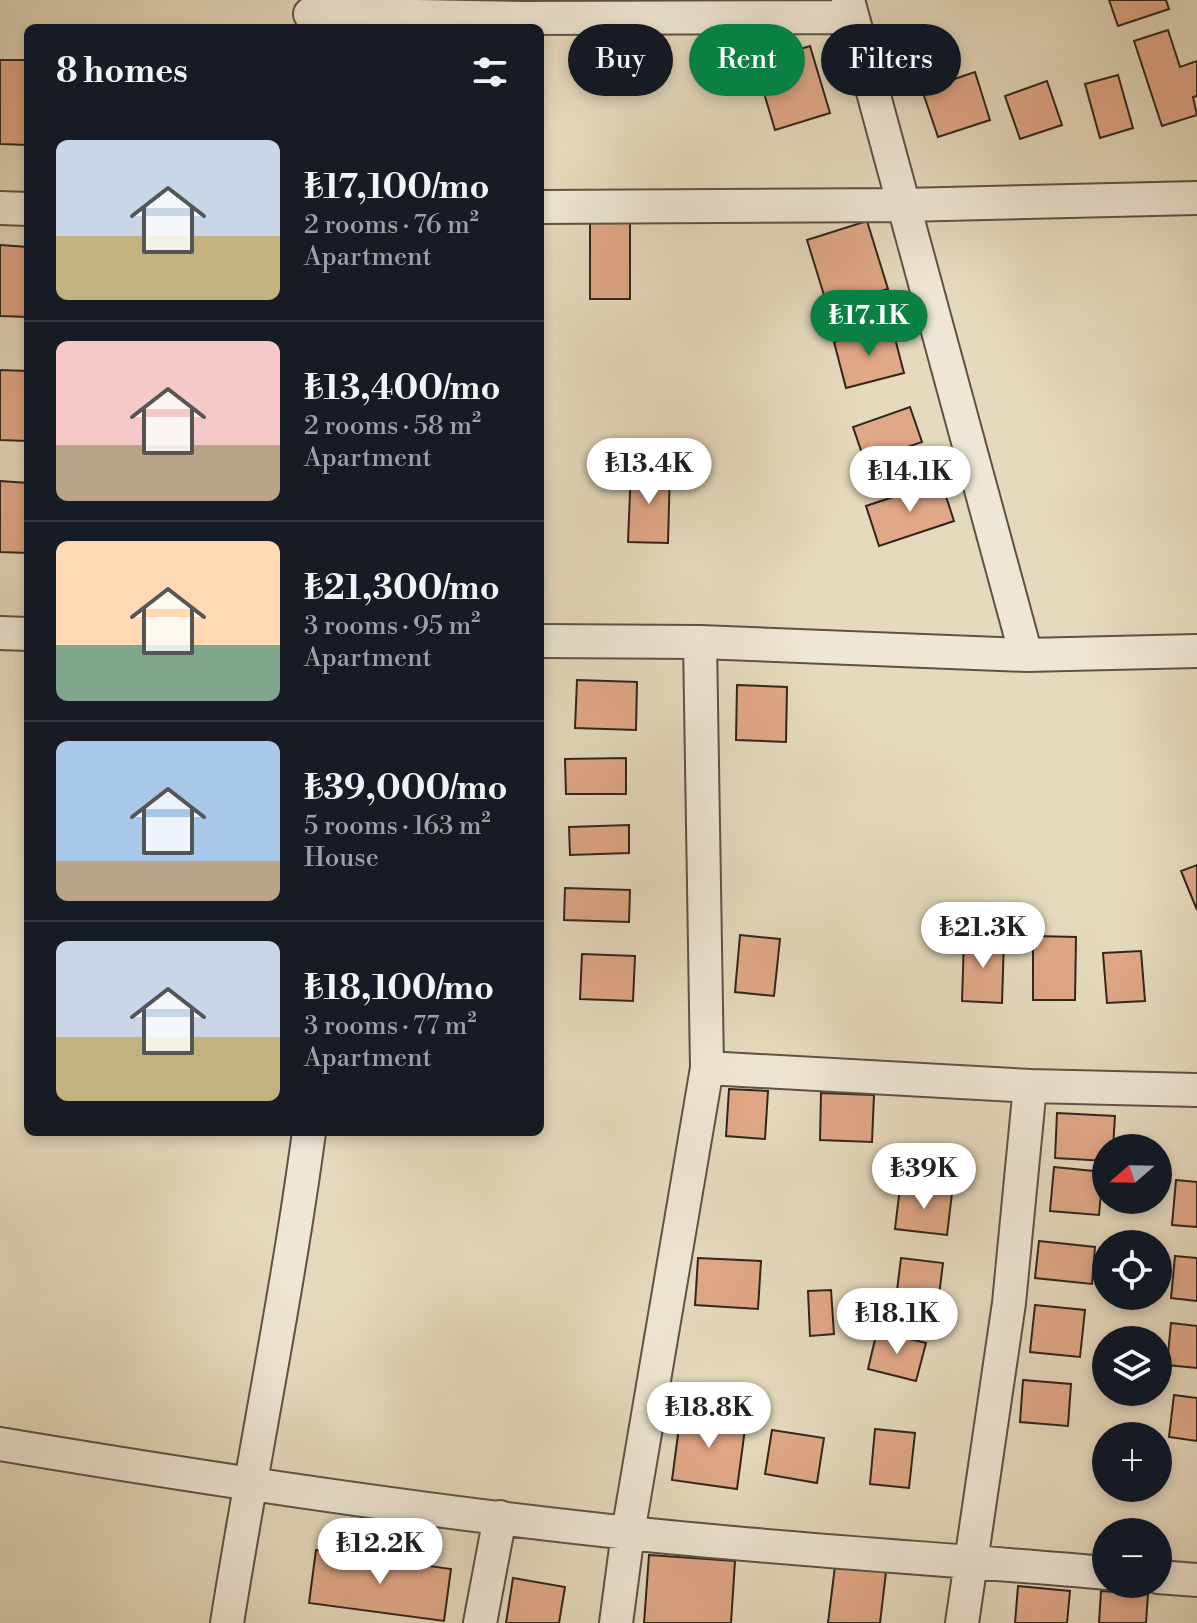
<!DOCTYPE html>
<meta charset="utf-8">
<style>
:root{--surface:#171b24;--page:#242831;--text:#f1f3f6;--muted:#9ea1a6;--line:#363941;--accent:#0b8043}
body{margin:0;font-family:"Libre Bodoni",serif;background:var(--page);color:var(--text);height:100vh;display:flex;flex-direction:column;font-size:30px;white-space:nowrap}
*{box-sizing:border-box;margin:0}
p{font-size:26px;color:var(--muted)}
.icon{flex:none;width:44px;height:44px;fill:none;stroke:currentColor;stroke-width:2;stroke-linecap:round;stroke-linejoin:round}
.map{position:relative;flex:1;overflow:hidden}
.side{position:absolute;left:24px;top:24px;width:520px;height:1112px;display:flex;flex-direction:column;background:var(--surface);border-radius:12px;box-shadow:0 4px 12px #0003}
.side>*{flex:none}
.guide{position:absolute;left:568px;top:24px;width:508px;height:72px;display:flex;gap:16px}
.needle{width:52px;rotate:250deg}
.tools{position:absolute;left:1092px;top:1134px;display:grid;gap:16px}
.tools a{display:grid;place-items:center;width:80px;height:80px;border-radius:50%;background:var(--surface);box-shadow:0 4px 12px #0003;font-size:40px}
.price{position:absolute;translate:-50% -68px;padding:0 18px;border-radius:28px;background:#fff;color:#222;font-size:26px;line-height:52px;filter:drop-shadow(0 2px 4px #0008)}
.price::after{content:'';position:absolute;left:50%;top:48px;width:24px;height:18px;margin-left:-12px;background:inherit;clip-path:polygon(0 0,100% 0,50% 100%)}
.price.current{background:var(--accent);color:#fff}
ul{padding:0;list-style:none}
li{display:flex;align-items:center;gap:24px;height:200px;padding:0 32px}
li+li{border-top:2px solid var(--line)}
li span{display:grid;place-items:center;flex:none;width:224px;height:160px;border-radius:12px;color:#555}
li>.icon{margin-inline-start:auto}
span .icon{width:96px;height:96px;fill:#fffc;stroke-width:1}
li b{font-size:34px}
h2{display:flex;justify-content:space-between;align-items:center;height:96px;padding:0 32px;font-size:34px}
.chip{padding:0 28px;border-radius:36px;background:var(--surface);box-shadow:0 4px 12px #0003;font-size:28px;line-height:72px}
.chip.current{background:var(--accent);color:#fff}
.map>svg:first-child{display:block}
.building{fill:#e1a888;stroke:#31251c;stroke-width:2}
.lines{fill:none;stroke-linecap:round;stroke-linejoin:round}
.minor-casing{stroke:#5e5244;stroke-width:36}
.minor{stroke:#efe7d5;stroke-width:32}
</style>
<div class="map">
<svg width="1197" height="1623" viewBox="0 0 1197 1623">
<rect width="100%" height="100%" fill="#e6dabe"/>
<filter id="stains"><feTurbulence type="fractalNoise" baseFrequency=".0025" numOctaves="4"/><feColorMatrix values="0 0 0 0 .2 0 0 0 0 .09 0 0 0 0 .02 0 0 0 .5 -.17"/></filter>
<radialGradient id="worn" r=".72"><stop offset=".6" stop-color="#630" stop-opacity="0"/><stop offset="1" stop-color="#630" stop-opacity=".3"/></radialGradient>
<path class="building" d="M1109 0H1166L1169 9 1118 26Z
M1168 30 1180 67 1197 61V96L1193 97 1197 115 1162 126 1134 41Z
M810 46 830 113 775 130 755 63Z
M0 60H28V145L0 144Z
M975 72 990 120 938 137 922 90Z
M1118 75 1133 128 1100 138 1085 84Z
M1047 81 1062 125 1020 139 1005 96Z
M867 221 888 289 828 308 807 240Z
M590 223H630V299H590Z
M0 245 28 247V317L0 316Z
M892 327 904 373 846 388 834 342Z
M0 370 28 371V441L0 440Z
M910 407 922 442 865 462 853 427Z
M631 468 670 469 668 543 628 542Z
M0 481 28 483V553L0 552Z
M941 481 954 521 879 546 866 506Z
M577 680 637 682 636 730 575 728Z
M737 685 787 687 786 742 736 740Z
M626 758V794H566L565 759Z
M629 825V853L570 855 569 827Z
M1197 865V910L1181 871Z
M565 888 630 890 629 922 564 920Z
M740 935 780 939 774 996 735 992Z
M1033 936 1076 937 1075 1000H1033Z
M964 938 1004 939 1002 1003 962 1001Z
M1141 951 1145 1001 1107 1003 1103 953Z
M582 954 635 956 633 1001 580 999Z
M729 1089 768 1091 765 1139 726 1136Z
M821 1093 874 1095 872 1142 820 1140Z
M1057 1113 1115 1116 1113 1148H1106V1161L1055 1158Z
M1054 1167 1103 1172 1099 1215 1050 1211Z
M1176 1180 1197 1182V1227L1172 1225Z
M900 1187 952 1193 947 1235 895 1229Z
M1039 1241 1095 1247 1092 1284 1035 1278Z
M1175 1256 1197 1258V1301L1171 1298Z
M698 1258 761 1261 758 1309 695 1305Z
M901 1258 943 1263 937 1312 895 1307Z
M831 1290 834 1334 810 1336 808 1291Z
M1035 1305 1085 1310 1080 1357 1030 1352Z
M1171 1323 1197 1326V1368L1167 1365Z
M877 1331 926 1343 916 1381 868 1369Z
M1023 1380 1071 1384 1068 1426 1020 1422Z
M1174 1395 1197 1398V1441L1169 1437Z
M681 1412 746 1421 737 1489 672 1480Z
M875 1429 915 1433 909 1488 870 1484Z
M772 1430 824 1438 817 1483 765 1474Z
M316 1550 451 1569 444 1621 309 1603Z
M649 1555 735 1561 731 1623H644Z
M835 1566 886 1572 880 1623H828Z
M513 1578 565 1587 559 1623H506Z
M1018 1586 1070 1591 1067 1623H1015Z
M1101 1591 1148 1594 1146 1623H1099Z"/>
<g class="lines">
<g class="minor-casing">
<path id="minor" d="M848 0 1026 655
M310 14 523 18 852 17
M540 207 903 205 1197 198
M0 208 28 209
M0 633 28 634
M540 641 700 642 1026 655 1197 651
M707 1068 1030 1086 1197 1090
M0 1444C209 1479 419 1511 629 1533 788 1550 947 1559 1106 1573
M1158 1577 1197 1580
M227 1623C253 1459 287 1296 309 1132
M480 1623 500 1517
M616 1623 628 1533 707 1068 700 642
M962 1623 1009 1303 1030 1086"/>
</g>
<use href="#minor" class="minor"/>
</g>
<rect width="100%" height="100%" filter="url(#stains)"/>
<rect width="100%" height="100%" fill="url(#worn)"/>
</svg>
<div class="tools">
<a><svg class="needle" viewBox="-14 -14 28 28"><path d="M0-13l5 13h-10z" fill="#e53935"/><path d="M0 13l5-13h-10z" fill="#9ea1a6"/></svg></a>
<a><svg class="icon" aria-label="locate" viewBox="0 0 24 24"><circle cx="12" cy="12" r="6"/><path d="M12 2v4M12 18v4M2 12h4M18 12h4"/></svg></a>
<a><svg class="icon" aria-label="layers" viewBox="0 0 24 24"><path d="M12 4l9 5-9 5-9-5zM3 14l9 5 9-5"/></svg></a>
<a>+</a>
<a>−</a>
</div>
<b class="price current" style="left:869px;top:358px">₺17.1K</b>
<b class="price" style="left:649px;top:506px">₺13.4K</b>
<b class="price" style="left:910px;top:514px">₺14.1K</b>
<b class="price" style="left:983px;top:970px">₺21.3K</b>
<b class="price" style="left:924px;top:1211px">₺39K</b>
<b class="price" style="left:897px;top:1356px">₺18.1K</b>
<b class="price" style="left:709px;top:1450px">₺18.8K</b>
<b class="price" style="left:380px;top:1586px">₺12.2K</b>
<div class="guide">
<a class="chip">Buy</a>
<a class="chip current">Rent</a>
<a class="chip">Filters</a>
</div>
<section class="side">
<h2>8 homes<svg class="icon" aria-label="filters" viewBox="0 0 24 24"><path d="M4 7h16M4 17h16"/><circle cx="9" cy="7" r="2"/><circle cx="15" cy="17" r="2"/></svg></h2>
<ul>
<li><span style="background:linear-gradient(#c9d6e8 60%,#c2b280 0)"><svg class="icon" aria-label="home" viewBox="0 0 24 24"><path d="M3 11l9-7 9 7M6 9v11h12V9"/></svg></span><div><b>₺17,100/mo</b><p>2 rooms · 76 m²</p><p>Apartment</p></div></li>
<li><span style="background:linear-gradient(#f6c9c9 65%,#b9a48a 0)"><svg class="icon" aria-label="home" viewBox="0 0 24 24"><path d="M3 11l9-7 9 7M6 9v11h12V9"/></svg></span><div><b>₺13,400/mo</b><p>2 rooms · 58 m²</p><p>Apartment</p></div></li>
<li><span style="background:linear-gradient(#ffd9b3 65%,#7fa58c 0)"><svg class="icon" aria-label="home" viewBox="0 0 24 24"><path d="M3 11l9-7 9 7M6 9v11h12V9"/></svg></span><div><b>₺21,300/mo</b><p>3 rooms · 95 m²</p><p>Apartment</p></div></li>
<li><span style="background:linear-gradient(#a9c7e8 75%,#b9a48a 0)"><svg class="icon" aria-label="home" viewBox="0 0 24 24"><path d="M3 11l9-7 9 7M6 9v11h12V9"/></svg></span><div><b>₺39,000/mo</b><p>5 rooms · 163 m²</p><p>House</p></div></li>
<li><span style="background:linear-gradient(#c9d6e8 60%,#c2b280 0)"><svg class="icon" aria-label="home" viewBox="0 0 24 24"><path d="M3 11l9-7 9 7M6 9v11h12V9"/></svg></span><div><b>₺18,100/mo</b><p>3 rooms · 77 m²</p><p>Apartment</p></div></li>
</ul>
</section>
</div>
